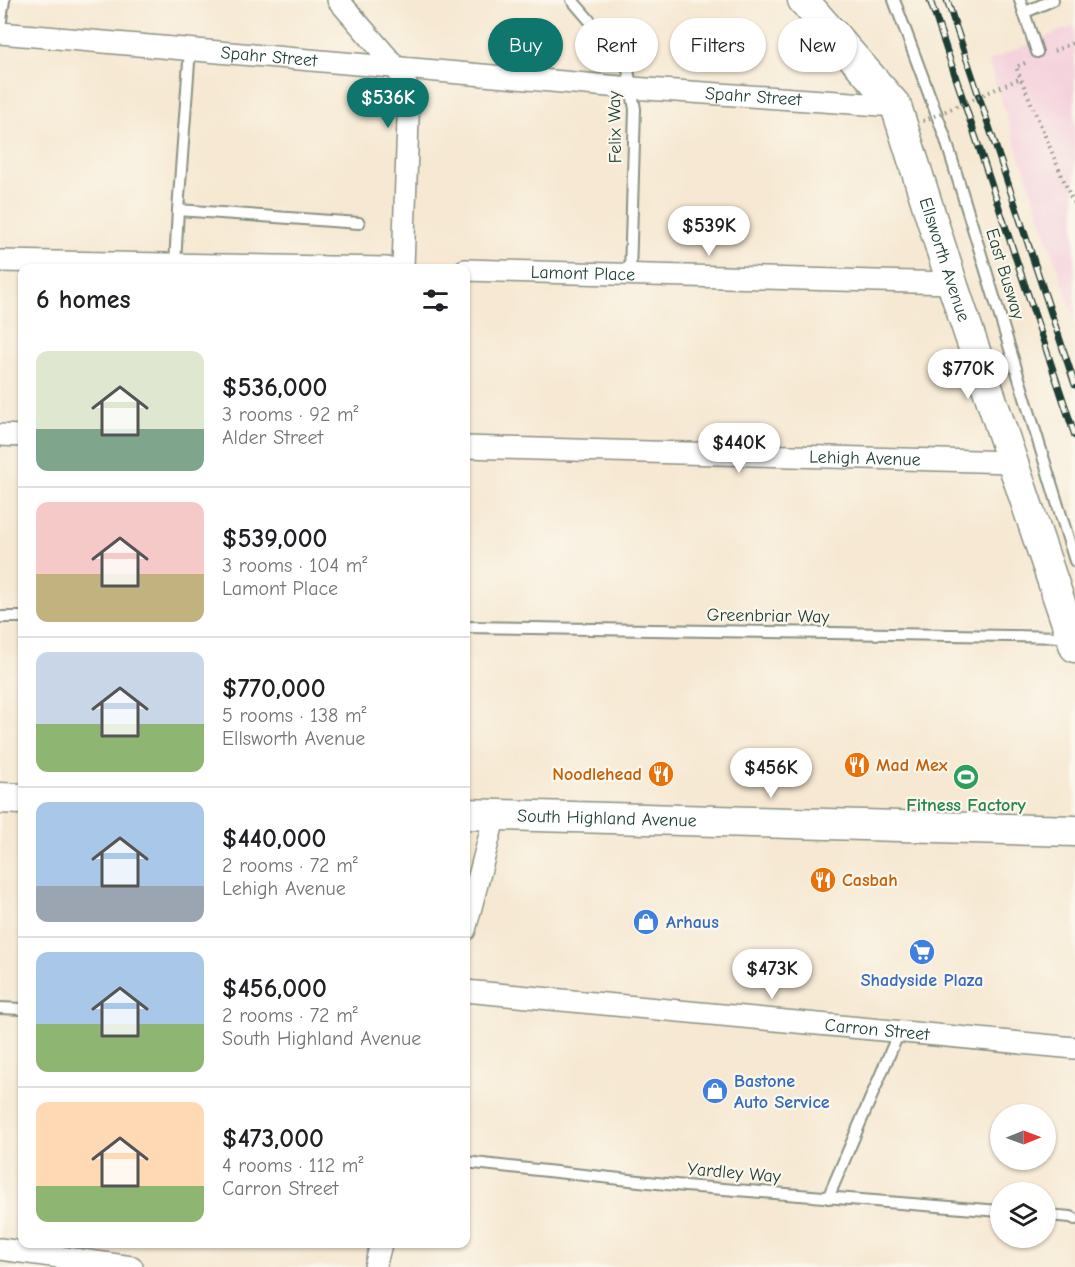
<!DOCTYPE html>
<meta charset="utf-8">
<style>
:root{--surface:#fff;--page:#f2f2f2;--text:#202124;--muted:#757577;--line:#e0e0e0;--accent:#0f766e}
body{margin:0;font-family:"Comic Neue",sans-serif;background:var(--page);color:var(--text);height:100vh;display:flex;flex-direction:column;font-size:22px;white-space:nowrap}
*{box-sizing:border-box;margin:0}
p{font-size:20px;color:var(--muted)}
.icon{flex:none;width:33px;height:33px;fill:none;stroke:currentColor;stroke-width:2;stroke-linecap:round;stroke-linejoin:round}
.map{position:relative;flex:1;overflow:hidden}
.sheet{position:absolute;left:18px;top:264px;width:452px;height:984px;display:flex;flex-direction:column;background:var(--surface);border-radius:12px;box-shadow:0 2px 4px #0004}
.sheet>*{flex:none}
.hud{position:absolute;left:488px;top:18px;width:496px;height:54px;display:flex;gap:12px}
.needle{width:39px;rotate:89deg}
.buttons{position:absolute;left:990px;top:1104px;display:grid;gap:12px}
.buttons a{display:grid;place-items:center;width:66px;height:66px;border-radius:50%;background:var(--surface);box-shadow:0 2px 4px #0004;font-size:30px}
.price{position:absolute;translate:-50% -51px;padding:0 14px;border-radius:21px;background:#fff;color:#222;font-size:20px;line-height:39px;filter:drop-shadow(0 2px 3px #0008)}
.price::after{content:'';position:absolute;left:50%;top:36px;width:18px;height:14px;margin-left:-9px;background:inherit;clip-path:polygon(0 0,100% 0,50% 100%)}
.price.current{background:var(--accent);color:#fff}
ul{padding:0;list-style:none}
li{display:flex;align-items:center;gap:18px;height:150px;padding:0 18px}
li+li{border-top:2px solid var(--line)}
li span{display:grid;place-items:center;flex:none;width:168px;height:120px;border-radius:12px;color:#555}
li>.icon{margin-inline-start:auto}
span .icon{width:72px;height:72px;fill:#fffc;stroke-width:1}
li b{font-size:26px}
h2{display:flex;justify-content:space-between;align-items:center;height:72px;padding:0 18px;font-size:26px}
.chip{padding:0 21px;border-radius:27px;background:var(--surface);box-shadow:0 2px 4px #0004;font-size:21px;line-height:54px}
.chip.current{background:var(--accent);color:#fff}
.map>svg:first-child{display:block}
.built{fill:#f4cfdc}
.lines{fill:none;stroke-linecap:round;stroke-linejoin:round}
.lane-casing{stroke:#8a9283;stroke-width:14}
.street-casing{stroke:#8a9283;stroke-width:24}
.secondary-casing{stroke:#8a9283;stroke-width:33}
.path{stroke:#8a9283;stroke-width:4;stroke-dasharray:1.5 4.5;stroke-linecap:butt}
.lane{stroke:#fff;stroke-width:10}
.street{stroke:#fff;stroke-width:21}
.secondary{stroke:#fff;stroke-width:30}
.rail-casing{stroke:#1f3d34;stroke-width:7}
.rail{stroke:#fbf7ec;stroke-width:4.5;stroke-dasharray:14;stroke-linecap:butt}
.path-bridge{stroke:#8a9283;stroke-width:4;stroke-dasharray:1.5 4.5;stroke-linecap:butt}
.labels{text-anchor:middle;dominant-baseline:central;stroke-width:4.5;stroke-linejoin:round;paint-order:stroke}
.street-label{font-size:18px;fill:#1f3d34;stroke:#fbf7ec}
.food-label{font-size:18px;font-weight:bold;fill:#c56008;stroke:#fbf7ec;text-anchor:start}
.leisure-label{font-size:18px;font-weight:bold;fill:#27864d;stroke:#fbf7ec}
.shop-label{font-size:18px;font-weight:bold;fill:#366cbe;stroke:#fbf7ec;text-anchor:start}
</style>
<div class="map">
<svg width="1075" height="1267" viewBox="0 0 1075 1267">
<rect width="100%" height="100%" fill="#fbf7ec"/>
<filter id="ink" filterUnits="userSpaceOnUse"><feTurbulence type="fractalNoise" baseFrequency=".0167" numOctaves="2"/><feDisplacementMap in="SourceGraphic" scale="12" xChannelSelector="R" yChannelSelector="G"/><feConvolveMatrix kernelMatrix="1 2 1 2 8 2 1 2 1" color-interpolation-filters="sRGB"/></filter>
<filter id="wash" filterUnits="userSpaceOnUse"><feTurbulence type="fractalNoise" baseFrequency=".008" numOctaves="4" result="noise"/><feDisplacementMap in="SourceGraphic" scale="24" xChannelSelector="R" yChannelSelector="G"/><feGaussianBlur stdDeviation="1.35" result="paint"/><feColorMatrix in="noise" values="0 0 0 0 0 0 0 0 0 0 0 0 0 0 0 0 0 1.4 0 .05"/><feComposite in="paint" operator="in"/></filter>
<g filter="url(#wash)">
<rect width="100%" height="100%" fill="#f6e8d2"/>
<path class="built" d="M1075 25V320L988 61Z"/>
</g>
<g filter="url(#ink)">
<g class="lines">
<g class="lane-casing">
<path id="lane" d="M572 0 627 64 635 109 630 274
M894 0 945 137 1075 561
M1020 0 1037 52
M1023 13 1053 0
M0 27 4 0
M190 49 178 210 359 223
M175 264 178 210
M0 617H22
M465 627 1068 637
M0 1008 22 1009
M465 1162 685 1186 1000 1211
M828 1198 899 1032
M1046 1215 1071 1217 1075 1219"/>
</g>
<g class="street-casing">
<g id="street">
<path d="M338 0 395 66 409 90 403 268"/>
<path id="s1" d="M0 33 632 88 896 106"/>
<path d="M0 261 387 268"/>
<path id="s2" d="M465 270 952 283"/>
<path d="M0 435 22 436"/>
<path id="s3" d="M465 447 1013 462"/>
<path d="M465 930 495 815"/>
<path id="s4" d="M465 991 1075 1048"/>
<path d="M0 1249 132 1267"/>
<path d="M375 1267 381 1244"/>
</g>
</g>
<g class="secondary-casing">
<g id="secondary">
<path id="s5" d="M803 0 896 106 952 283 1075 647"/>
<path d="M0 798 22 799"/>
<path id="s6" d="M465 814 1075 831"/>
</g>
</g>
<path class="path" d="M1054 51 1075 42
M1025 63 1016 67 1075 207"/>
<use href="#lane" class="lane"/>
<use href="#street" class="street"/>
<use href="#secondary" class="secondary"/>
<g class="rail-casing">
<path id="rail" d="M930 0 1075 436
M947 0 1075 385"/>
</g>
<use href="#rail" class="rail"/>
<path class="path-bridge" d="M923 121 1021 78"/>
</g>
</g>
<defs>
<g id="restaurant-disc" transform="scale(1.35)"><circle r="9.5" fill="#e8710a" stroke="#fbf7ec"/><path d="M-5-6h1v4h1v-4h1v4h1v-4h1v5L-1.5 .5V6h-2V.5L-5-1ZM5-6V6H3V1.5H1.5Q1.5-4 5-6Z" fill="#fff"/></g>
<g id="stadium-disc" transform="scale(1.35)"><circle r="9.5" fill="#2e9e5b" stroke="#fbf7ec"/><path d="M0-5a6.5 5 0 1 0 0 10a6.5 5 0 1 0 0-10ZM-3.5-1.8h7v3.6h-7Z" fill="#fff"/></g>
<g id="shop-disc" transform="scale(1.35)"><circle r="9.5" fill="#3f7fe0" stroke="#fbf7ec"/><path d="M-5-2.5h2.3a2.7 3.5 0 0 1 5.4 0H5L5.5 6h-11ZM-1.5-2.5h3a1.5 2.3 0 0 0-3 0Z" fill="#fff"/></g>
<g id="supermarket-disc" transform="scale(1.35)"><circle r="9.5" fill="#3f7fe0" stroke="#fbf7ec"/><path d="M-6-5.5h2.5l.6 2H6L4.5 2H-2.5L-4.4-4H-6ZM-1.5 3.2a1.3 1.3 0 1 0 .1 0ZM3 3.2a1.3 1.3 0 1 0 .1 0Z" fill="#fff"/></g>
</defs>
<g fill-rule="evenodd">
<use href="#restaurant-disc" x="857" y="765"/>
<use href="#restaurant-disc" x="661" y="774"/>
<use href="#stadium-disc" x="966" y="777"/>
<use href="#restaurant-disc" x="823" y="880"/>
<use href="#shop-disc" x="646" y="922"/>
<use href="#supermarket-disc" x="922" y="952"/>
<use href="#shop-disc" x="715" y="1091"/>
</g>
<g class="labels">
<g class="street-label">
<text stroke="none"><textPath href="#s1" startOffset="270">Spahr Street</textPath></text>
<text stroke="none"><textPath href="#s1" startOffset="756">Spahr Street</textPath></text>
<text transform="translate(615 127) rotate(-91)">Felix Way</text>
<text stroke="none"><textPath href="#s5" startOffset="302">Ellsworth Avenue</textPath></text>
<text stroke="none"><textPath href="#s2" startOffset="118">Lamont Place</textPath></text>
<text transform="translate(1005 274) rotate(73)">East Busway</text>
<text stroke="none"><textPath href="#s3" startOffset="400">Lehigh Avenue</textPath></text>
<text transform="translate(768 616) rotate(1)">Greenbriar Way</text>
<text stroke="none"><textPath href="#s6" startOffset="142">South Highland Avenue</textPath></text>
<text stroke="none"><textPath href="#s4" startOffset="414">Carron Street</textPath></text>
<text transform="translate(734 1173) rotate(5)">Yardley Way</text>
</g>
<g class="food-label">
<text x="876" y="765">Mad Mex</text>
<text x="642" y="774" text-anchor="end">Noodlehead</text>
<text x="842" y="880">Casbah</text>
</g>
<g class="leisure-label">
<text x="966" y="805">Fitness Factory</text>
</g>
<g class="shop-label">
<text x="666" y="922">Arhaus</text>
<text x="922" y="980" text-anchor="middle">Shadyside Plaza</text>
<text x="734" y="1081">Bastone<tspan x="734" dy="21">Auto Service</tspan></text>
</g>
</g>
</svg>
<div class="buttons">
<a><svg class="needle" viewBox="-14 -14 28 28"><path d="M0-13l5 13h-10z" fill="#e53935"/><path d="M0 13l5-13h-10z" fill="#757577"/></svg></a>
<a><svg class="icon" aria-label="layers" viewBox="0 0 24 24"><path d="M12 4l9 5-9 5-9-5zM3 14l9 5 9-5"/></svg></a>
</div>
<b class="price current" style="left:388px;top:129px">$536K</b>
<b class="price" style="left:709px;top:257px">$539K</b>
<b class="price" style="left:968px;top:400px">$770K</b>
<b class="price" style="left:739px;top:474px">$440K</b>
<b class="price" style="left:771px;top:799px">$456K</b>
<b class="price" style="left:772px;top:1000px">$473K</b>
<div class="hud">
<a class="chip current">Buy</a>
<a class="chip">Rent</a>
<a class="chip">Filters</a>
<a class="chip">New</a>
</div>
<section class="sheet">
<h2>6 homes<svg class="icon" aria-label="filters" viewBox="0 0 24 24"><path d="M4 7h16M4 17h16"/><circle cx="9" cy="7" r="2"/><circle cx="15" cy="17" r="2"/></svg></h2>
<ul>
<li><span style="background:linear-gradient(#dfe7d0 65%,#7fa58c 0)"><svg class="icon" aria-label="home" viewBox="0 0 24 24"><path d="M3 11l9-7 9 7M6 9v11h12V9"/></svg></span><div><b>$536,000</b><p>3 rooms · 92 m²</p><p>Alder Street</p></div></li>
<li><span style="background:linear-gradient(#f6c9c9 60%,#c2b280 0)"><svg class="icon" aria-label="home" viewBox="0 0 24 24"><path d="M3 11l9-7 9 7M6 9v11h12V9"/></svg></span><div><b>$539,000</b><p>3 rooms · 104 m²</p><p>Lamont Place</p></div></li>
<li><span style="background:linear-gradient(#c9d6e8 60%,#8fb573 0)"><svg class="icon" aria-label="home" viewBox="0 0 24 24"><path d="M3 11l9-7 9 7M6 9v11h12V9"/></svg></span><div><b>$770,000</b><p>5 rooms · 138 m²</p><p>Ellsworth Avenue</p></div></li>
<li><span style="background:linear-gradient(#a9c7e8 70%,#9aa5b1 0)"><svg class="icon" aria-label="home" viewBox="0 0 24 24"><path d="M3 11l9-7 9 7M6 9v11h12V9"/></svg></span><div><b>$440,000</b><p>2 rooms · 72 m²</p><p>Lehigh Avenue</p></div></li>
<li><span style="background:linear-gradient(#a9c7e8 60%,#8fb573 0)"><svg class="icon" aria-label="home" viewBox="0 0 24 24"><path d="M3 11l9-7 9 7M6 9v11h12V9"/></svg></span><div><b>$456,000</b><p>2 rooms · 72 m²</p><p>South Highland Avenue</p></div></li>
<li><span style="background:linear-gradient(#ffd9b3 70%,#8fb573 0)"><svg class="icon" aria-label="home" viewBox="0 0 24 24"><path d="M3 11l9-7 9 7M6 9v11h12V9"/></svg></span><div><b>$473,000</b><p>4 rooms · 112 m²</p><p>Carron Street</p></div></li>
</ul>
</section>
</div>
